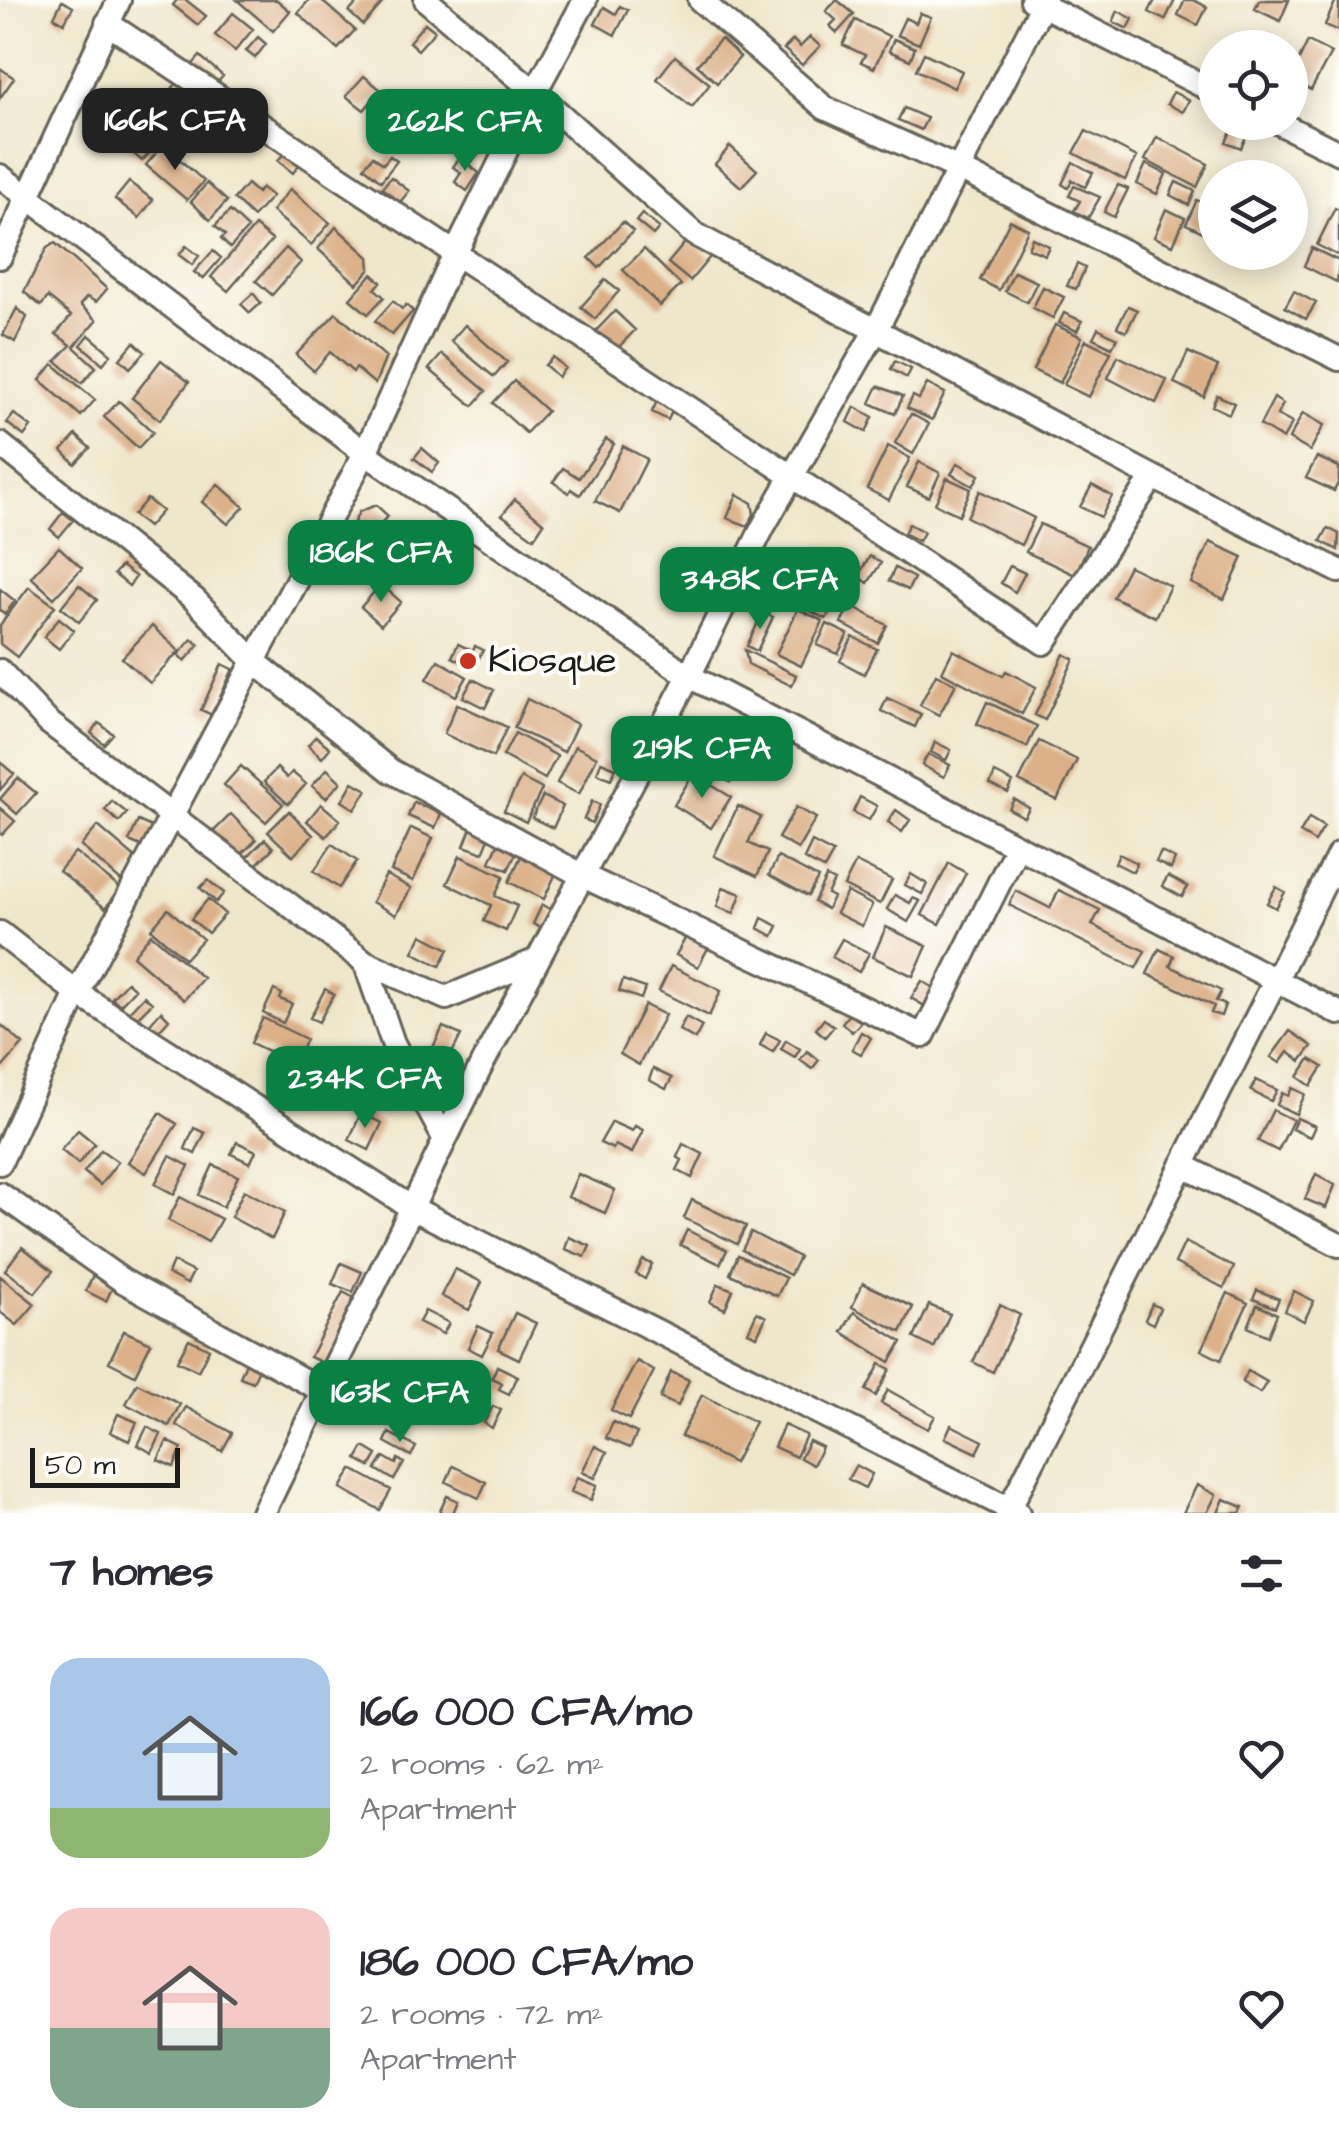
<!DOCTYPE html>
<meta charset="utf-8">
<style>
:root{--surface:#fff;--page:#f7f7f7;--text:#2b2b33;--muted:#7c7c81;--accent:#0b8043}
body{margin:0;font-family:"Architects Daughter",sans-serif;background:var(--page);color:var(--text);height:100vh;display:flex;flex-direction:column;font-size:38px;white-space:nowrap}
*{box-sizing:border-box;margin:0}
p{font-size:32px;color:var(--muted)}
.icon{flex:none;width:55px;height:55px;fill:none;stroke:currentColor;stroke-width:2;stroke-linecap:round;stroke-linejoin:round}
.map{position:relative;height:1513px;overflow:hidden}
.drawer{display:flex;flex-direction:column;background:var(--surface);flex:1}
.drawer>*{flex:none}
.controls{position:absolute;left:1198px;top:30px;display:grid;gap:20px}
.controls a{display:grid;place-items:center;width:110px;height:110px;border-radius:50%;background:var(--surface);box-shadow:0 5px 25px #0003;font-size:50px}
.scale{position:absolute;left:30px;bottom:25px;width:150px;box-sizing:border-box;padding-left:10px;border:5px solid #1c1c1c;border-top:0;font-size:28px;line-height:35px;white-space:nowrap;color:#1c1c1c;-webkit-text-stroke:8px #fdfcf7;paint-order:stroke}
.price{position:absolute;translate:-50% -85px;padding:0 22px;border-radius:20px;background:var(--accent);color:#fff;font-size:32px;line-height:65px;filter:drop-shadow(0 2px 5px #0008)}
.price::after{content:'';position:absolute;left:50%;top:60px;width:30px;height:22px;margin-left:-15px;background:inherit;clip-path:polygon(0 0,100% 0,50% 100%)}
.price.on{background:#222;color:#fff}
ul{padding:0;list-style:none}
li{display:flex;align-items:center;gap:30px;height:250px;padding:0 50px}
li span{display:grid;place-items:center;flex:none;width:280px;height:200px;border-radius:30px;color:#555}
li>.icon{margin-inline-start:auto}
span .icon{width:120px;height:120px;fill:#fffc;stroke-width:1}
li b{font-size:42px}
h2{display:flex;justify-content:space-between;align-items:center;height:120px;padding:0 50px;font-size:42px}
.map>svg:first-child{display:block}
.building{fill:#dcb088}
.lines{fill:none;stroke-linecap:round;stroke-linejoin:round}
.street-casing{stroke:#666359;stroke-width:28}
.street{stroke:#fff;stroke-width:22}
.poi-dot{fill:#c8321e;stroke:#fdfcf7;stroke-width:4}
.labels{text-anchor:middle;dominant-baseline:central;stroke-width:8;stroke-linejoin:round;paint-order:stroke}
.poi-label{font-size:38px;fill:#1c1c1c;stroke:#fdfcf7;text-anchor:start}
</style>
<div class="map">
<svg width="1339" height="1513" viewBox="0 0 1339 1513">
<rect width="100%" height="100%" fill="#fdfcf7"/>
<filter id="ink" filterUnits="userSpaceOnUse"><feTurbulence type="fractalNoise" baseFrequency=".01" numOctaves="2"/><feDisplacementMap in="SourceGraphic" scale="20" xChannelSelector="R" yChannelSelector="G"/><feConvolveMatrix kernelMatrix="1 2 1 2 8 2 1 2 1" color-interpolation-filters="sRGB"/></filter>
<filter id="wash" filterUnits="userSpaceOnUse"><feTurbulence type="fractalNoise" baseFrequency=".0048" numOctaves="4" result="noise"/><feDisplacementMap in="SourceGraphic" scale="40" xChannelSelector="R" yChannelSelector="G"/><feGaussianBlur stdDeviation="2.25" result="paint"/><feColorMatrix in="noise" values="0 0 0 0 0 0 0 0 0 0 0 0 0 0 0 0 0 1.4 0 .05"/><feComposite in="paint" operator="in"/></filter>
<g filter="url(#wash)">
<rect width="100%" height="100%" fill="#efe7cb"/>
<g id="blocks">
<path class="building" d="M177 0H186L206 16 198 25 173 5Z
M237 0H277L290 11 273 31Z
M309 0H321L355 30 338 49 298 13Z
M360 0H385L363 25 349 12Z
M837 0 854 14 837 33 830 26 836 20 826 11Z
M1155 0H1175L1165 20 1149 12Z
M1185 0H1193L1207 7 1198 25 1178 15Z
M1259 0H1289L1280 21 1255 9Z
M1336 0H1339V31L1325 25Z
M62 1 73 7 64 23 54 17Z
M620 6 628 10 615 35 595 24 604 7 616 14Z
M1118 11 1133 19 1128 29 1113 22Z
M233 13 253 29 235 51 215 35Z
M920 13 931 17 919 44 897 35 905 18 916 23Z
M855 20 889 36 874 68 861 62 865 55 843 45Z
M425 23 435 31 418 50 409 42Z
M258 37 266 44 255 58 246 51Z
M810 37 820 46 802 65 784 49 793 40 800 47Z
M721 39 740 57 717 83 697 65Z
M894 39 915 48 910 60 889 51Z
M1308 41 1331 53 1311 90 1290 79Z
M924 53 962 71 954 88 916 70Z
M200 56 223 76 176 130 154 110Z
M675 56 710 84 692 107 657 79Z
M0 68 14 78 0 98Z
M364 76 381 90 364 110 346 96Z
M1173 92 1189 100 1183 112 1167 104Z
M457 100 466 108 472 101 491 117 485 124 496 133 472 161 434 128Z
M119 107 137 123 126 136 115 127 112 131 104 124Z
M904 108 927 118 921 130 898 120Z
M1235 123 1249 130 1241 148 1226 142Z
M142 127 159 142 142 161 125 146Z
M1086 131 1137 157 1125 180 1074 153Z
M1157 137 1208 164 1197 187 1145 160Z
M163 145 204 181 187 200 146 165Z
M730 146 757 170 741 187 715 164Z
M286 150 301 162 293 173 278 161Z
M373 156 383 164 390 156 397 161 381 181 364 167Z
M460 157 479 173 467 191 455 182 461 173 453 167Z
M1073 162 1093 173 1085 187 1072 180 1068 188 1062 184Z
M1146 164 1166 174 1157 194 1137 184Z
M391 177 409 191 400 202 382 188Z
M129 182 153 200 139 218 115 199Z
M1176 182 1195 191 1189 205 1170 195Z
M207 183 227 201 210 220 191 202Z
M247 184 257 193 262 188 272 196 253 217 234 199Z
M1118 185 1128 189 1114 217 1104 212Z
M1074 186 1100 197 1088 218 1074 211 1080 201 1069 196Z
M290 189 330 223 311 245 272 211Z
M1197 200 1215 209 1213 237 1186 224Z
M1335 208 1339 210V256L1317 245Z
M1166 209 1185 218 1173 245 1154 237Z
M230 211 248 228 230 248 221 239 225 235 215 226Z
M642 214 659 228 653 235 636 221Z
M1010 220 1028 229 999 290 980 280Z
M623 222 633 231 599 268 589 258Z
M255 226 272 240 228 291 211 277Z
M336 227 369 257 370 269 357 284 318 249Z
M1032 238 1049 246 1045 255 1028 248Z
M688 239 710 257 690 281 668 263Z
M55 243 107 289 96 302 87 297 80 305 97 320 74 347 96 367 82 383 56 361 71 345 56 334 71 316 48 297 41 306 24 292 47 248Z
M186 246 199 256 192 265 179 255Z
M286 248 301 262 272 295 256 281Z
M1312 248 1339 261 1337 282 1304 266Z
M644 249 681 285 660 306 623 270Z
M213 251 221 258 203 279 194 272Z
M1077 264 1085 268 1076 289 1067 286Z
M1014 272 1037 282 1027 302 1005 291Z
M372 274 381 282 375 289 384 297 368 314 350 299Z
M605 280 619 291 595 319 581 307Z
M1043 287 1064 297 1053 318 1033 308Z
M1294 291 1316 303 1306 319 1285 307Z
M253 293 261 303 250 313 241 304Z
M393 301 402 309 406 305 413 311 392 335 375 321Z
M1128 306 1137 310 1126 332 1117 327Z
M17 308 27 317 15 342 3 335Z
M615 311 635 330 615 351 595 332Z
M336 313 386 357 375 384 356 368 353 372 330 352 314 371 296 355Z
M1064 313 1082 321 1077 331 1059 323Z
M465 325 507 362 494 377 451 341Z
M1055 325 1082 337 1060 383 1033 370Z
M1098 328 1117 338 1112 347 1093 338Z
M89 335 111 354 103 364 81 345Z
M1086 340 1111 352 1089 397 1064 385Z
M134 342 145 352 130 368 120 359Z
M1188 352 1218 366 1204 397 1174 383Z
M442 354 486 391 473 406 429 369Z
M1118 356 1167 380 1156 403 1108 378Z
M553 357 565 368 558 377 545 365Z
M161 360 189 382 160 420 132 398Z
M895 361 911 369 907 378 891 369Z
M53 364 95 400 81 416 40 380Z
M514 381 547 411 526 433 493 403Z
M927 384 945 393 932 420 907 408 913 396 919 399Z
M878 386 903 396 895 414 870 403Z
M1217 395 1234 403 1229 414 1212 406Z
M1274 398 1283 404 1277 415 1292 423 1283 439 1260 425Z
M658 399 674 407 668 420 652 412Z
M119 401 153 432 138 448 104 417Z
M855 407 873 417 866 432 848 422Z
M1303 413 1324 425 1310 451 1289 439Z
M14 414 31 427 24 436 7 423Z
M911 414 929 424 913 454 895 443Z
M76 435 90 448 75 464 62 451Z
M606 439 614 444 580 495 571 489 569 493 553 482 563 468 579 478Z
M623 446 647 459 620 513 595 501Z
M888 446 910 458 889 500 867 489Z
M422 448 439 463 432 472 414 458Z
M1317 457 1339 467V481L1334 491 1306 478Z
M919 462 940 473 929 497 907 487Z
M958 463 979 475 973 486 951 474Z
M947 478 971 489 959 515 935 504Z
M218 484 244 507 228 524 202 502Z
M1092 485 1112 496 1101 517 1080 507Z
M980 491 1034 518 1021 545 967 517Z
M737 494 752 503 754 514 748 526 727 518Z
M147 499 162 511 148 527 133 515Z
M515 499 544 523 534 538 502 515Z
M376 505 388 516 379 525 414 557 404 566 354 522 359 512Z
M63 512 73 520 59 537 50 529Z
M909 524 924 532 919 541 904 533Z
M1040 524 1088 546 1075 575 1026 552Z
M1328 528 1339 534 1338 550 1321 541Z
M1210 542 1243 557 1224 599 1191 583Z
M59 547 82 568 54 598 31 577Z
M870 556 881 563 868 583 858 576Z
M121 566 136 577 129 586 114 574Z
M1010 566 1025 573 1015 592 1001 583Z
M1129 566 1170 586 1155 617 1113 597Z
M788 568 797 572 786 593 778 588Z
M895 568 914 578 908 590 889 581Z
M811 577 840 591 826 619 787 599 793 586 804 592Z
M381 584 401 602 381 625 361 607Z
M79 585 97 600 79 622 61 607Z
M29 587 55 606 17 657 0 644V625Z
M0 589 15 601 5 614 0 610Z
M850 605 887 625 878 643 841 623Z
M798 609 823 621 801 666 776 654Z
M763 612 773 617 757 651 747 646Z
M59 618 74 630 59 649 44 637Z
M827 624 848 634 838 654 817 645Z
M152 626 179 651 150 683 122 658Z
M853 637 877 649 864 674 840 661Z
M192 639 199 645 185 661 178 655Z
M458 644 473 651 475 646 483 650 474 668 452 657Z
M745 650 796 675 792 686 748 664Z
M953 650 1003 676 1006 671 1036 687 1022 714 942 672Z
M1064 654 1074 659 1045 720 1035 715Z
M438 660 467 677 456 696 427 679Z
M222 664 233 669 212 715 201 710Z
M936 674 956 684 939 715 920 705Z
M473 679 494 690 485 708 463 697Z
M887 698 921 714 915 727 881 711Z
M527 699 577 724 564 752 514 728Z
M987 702 1037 726 1027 747 977 724Z
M457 704 507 727 493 757 444 734Z
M99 723 113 734 104 744 91 733Z
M515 733 557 756 545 779 503 756Z
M316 736 330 748 322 758 308 745Z
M1039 741 1077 760 1057 800 1019 781Z
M935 742 951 750 946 760 931 752Z
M575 746 597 757 579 794 557 783Z
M928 754 950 765 944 777 922 765Z
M717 758 737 771 730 782 710 770Z
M0 762 14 774 0 790Z
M601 762 616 768 611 779 597 773Z
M241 766 283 804 266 822 224 785Z
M277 768 287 778 292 772 306 784 288 804 264 782Z
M327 769 341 782 326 798 312 786Z
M995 773 1013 782 1008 793 990 784Z
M693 774 731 797 711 828 674 805Z
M18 778 36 793 17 814 0 799Z
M521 778 542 789 526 822 504 811Z
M353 782 367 790 355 809 342 801Z
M543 796 563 806 553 828 532 818Z
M860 797 877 806 869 820 853 812Z
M1014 799 1029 808 1024 817 1009 809Z
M112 801 127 813 119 822 105 810Z
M592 801 600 805 592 823 584 819Z
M414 802 441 814 435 828 408 816Z
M321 804 340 820 326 837 307 821Z
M738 806 761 817 748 843 768 852 757 876 714 856Z
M796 807 816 818 798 849 778 838Z
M0 808 15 821 2 835 0 833Z
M896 810 910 820 902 832 888 822Z
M289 811 313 835 293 856 268 832Z
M231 814 256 840 237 859 212 833Z
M1309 818 1324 827 1315 842 1300 833Z
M138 821 156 829 148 849 129 841Z
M473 823 492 831 483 853 464 846Z
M98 826 139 861 121 881 81 846Z
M411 828 433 838 413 881 391 871Z
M265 839 273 848 256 865 247 857Z
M812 842 833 853 824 869 804 859Z
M332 844 357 861 339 888 314 871Z
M498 844 509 849 511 844 519 847 508 870 490 862Z
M75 852 121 889 105 908 59 871Z
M1161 852 1175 859 1171 869 1156 862Z
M522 854 557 871 544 899 509 882Z
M1119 854 1137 863 1133 872 1115 863Z
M460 856 504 876 495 896 517 906 506 931 484 921 491 905 447 884Z
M778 857 818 878 808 896 769 875Z
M856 862 892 880 880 904 844 886Z
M949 863 966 873 940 924 922 915Z
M911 874 927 884 922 894 905 885Z
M386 875 411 888 396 915 372 902Z
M1168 876 1188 887 1182 897 1162 886Z
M826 877 834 881 827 894 833 897 827 909 814 902Z
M208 880 224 893 216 902 200 888Z
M723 887 741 894 734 913 717 907Z
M1276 887 1285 892 1276 908 1267 903Z
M1059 890 1100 910 1092 925 1145 951 1136 968 1009 905 1016 891 1050 908Z
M847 892 872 905 862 926 836 913Z
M895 895 910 903 913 898 920 901 908 922 887 909Z
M208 899 225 914 208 933 191 919Z
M542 905 554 911 545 930 533 924Z
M168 909 203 939 185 959 151 929Z
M762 918 778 926 773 936 758 928Z
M886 927 927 946 913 976 873 957Z
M151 934 203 978 184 1000 133 956Z
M422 935 449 949 440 966 413 952Z
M686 937 708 948 698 967 676 955Z
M842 939 869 953 859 972 832 957Z
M1159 949 1174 956 1170 966 1221 991 1216 1001 1225 1005 1221 1016 1211 1013 1214 1006 1147 974Z
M671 966 721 991 709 1016 659 991Z
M623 980 645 988 641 999 619 991Z
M922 981 939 991 928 1008 911 998Z
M127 982 135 989 120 1005 112 998Z
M325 989 334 994 319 1022 310 1018Z
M274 990 282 994 280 999 292 1004 283 1023 263 1013Z
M144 996 152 1003 136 1019 129 1012Z
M645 1005 665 1015 639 1065 620 1054Z
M161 1011 169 1019 156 1034 147 1027Z
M850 1013 861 1022 852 1032 842 1023Z
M686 1017 702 1026 695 1039 679 1030Z
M263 1018 306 1039 295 1064 251 1043Z
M824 1019 834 1026 825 1037 816 1029Z
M0 1024 23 1044 0 1070Z
M443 1027 461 1035 437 1083 420 1074Z
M1290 1031 1312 1046 1301 1061 1288 1052 1280 1063 1271 1057Z
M861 1032 871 1038 861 1054 852 1049Z
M766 1033 780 1040 773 1052 760 1045Z
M786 1040 800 1049 795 1057 781 1049Z
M330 1050 352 1061 342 1082 320 1071Z
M807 1051 819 1060 812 1069 800 1060Z
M1310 1059 1323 1067 1311 1086 1298 1077Z
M358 1066 378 1077 366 1101 345 1090Z
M653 1069 672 1078 666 1089 649 1080Z
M1256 1080 1277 1090 1271 1101 1251 1091Z
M1292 1088 1305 1094 1296 1114 1277 1105 1282 1093 1288 1096Z
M1273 1110 1293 1120 1278 1151 1258 1141Z
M160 1113 177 1124 146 1173 128 1162Z
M361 1113 382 1123 369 1150 349 1140Z
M1297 1118 1315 1126 1310 1137 1292 1129Z
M612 1122 632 1131 635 1126 643 1130 632 1153 615 1145 613 1149 600 1143Z
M194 1128 205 1133 195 1154 185 1149Z
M78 1130 95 1144 78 1164 61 1150Z
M237 1142 256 1151 250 1163 231 1154Z
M683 1144 703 1154 692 1178 677 1170 682 1160 677 1157Z
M101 1150 118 1162 100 1185 84 1172Z
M170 1156 189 1166 174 1194 155 1184Z
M213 1165 238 1176 223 1207 199 1195Z
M578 1174 615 1190 605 1213 568 1197Z
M1316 1174 1335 1185 1326 1208 1305 1199Z
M244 1190 285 1212 272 1239 231 1217Z
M180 1197 221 1219 208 1242 168 1220Z
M692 1200 746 1226 737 1244 684 1218Z
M687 1230 727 1250 720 1264 680 1245Z
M751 1232 799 1257 790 1275 742 1250Z
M569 1237 590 1246 585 1257 565 1249Z
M1185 1242 1234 1267 1224 1288 1175 1263Z
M22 1247 53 1271 35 1293 5 1270Z
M738 1255 786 1278 777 1296 730 1274Z
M643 1260 652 1264 645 1279 636 1274Z
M173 1262 193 1272 187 1284 168 1274Z
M341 1263 362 1272 353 1292 332 1284Z
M455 1269 482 1282 469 1310 441 1296Z
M93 1275 114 1284 106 1301 86 1291Z
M0 1276 35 1304 17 1325 0 1312Z
M863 1283 913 1307 901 1332 852 1307Z
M718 1284 733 1290 725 1309 710 1302Z
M1257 1290 1279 1299 1275 1308 1253 1299Z
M1294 1291 1314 1301 1304 1321 1285 1311Z
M343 1292 360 1301 327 1365 310 1357Z
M1228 1293 1248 1303 1221 1360 1201 1350Z
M1152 1304 1160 1308 1153 1324 1145 1320Z
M929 1305 950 1314 934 1348 914 1338Z
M1000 1305 1020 1315 993 1372 973 1362Z
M1257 1305 1277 1314 1268 1336 1248 1327Z
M425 1311 449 1323 443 1334 419 1322Z
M757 1312 766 1317 757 1336 748 1332Z
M854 1312 902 1342 890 1362 842 1332Z
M515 1313 536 1323 519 1359 498 1349Z
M478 1326 493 1333 482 1355 468 1348Z
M124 1331 151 1343 135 1375 109 1362Z
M189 1339 209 1349 198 1371 177 1361Z
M248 1358 261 1364 253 1382 240 1377Z
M637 1361 654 1371 629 1419 611 1410Z
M880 1364 890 1369 876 1396 866 1390Z
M497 1366 518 1376 509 1394 499 1389 502 1383 492 1378Z
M1248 1371 1267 1382 1260 1393 1242 1382Z
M671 1372 689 1380 678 1406 660 1398Z
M424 1376 445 1387 431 1411 411 1400Z
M137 1383 180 1404 169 1426 126 1404Z
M888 1390 935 1416 928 1429 881 1403Z
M702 1395 755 1422 734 1463 681 1436Z
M493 1406 501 1410 492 1428 484 1423Z
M186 1407 232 1433 222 1451 176 1425Z
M118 1414 137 1422 129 1441 110 1432Z
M613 1422 637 1433 630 1448 606 1438Z
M784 1425 806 1435 796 1457 774 1447Z
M951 1425 983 1441 977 1453 945 1438Z
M147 1427 161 1434 152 1453 138 1445Z
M389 1433 416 1447 411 1456 385 1442Z
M167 1441 182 1448 174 1467 158 1460Z
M809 1441 822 1447 813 1465 800 1458Z
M595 1446 607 1452 595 1478 582 1472Z
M364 1447 377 1455 370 1467 357 1459Z
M384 1457 396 1464 398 1459 404 1463 394 1480 376 1469Z
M856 1465 872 1474 865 1488 848 1479Z
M453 1466 486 1482 479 1498 446 1482Z
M352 1469 391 1490 380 1510 341 1488Z
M577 1477 597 1485 591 1500 571 1492Z
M1197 1485 1216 1495 1207 1513H1183Z
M447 1496 458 1501 453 1513H439Z
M1224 1499 1243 1507 1240 1513H1218Z"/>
</g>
</g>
<g filter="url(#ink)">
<use href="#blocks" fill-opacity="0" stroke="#666359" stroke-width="2.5"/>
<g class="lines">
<g class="street-casing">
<path id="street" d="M426 0 535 92 694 234 1153 477 1339 571
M700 0 825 108 957 168 1339 359
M1032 0 1215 92
M107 23 1044 643 1153 477
M1277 122 1339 153
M0 176 365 453 689 676 1339 1013
M0 257 119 0
M0 444 194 599 255 662 391 771 583 876 923 1036 1017 847
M0 671 48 722 365 962 446 998 537 960
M0 933 77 993 412 1208 1018 1513
M365 962 393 1043 445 1140
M0 1163 77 993 365 453 455 254 535 92 585 0
M1182 1165 1339 1245
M0 1194 123 1281 323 1391
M263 1513 482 1064 689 676 763 527 876 330 1045 0
M1007 1513 1339 854"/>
</g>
<use href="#street" class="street"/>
</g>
</g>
<circle class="poi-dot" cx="468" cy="661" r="10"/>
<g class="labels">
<g class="poi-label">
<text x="488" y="661">Kiosque</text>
</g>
</g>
</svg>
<div class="controls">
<a><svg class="icon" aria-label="locate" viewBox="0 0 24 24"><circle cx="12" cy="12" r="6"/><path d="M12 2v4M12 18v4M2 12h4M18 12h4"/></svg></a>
<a><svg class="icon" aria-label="layers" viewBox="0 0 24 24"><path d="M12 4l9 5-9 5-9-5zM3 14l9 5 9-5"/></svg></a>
</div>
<div class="scale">50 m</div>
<b class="price on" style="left:175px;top:173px">166K CFA</b>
<b class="price" style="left:465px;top:174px">262K CFA</b>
<b class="price" style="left:381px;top:605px">186K CFA</b>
<b class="price" style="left:760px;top:632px">348K CFA</b>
<b class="price" style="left:702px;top:801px">219K CFA</b>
<b class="price" style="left:365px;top:1131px">234K CFA</b>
<b class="price" style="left:400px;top:1445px">163K CFA</b>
</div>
<section class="drawer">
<h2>7 homes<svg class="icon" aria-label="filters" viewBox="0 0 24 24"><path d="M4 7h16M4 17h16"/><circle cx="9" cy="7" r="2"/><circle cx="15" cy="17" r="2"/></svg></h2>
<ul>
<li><span style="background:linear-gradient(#a9c7e8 75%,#8fb573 0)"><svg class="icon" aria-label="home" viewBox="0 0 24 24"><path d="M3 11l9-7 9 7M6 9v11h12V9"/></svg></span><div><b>166 000 CFA/mo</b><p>2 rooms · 62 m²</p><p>Apartment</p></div><svg class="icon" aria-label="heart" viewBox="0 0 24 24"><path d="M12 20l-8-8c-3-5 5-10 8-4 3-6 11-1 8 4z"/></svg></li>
<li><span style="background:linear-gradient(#f6c9c9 60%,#7fa58c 0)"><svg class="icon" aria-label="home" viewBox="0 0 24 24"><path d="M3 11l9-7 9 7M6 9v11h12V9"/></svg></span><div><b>186 000 CFA/mo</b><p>2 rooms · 72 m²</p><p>Apartment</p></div><svg class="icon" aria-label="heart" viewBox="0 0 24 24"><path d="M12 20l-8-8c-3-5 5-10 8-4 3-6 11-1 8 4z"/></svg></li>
</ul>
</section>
